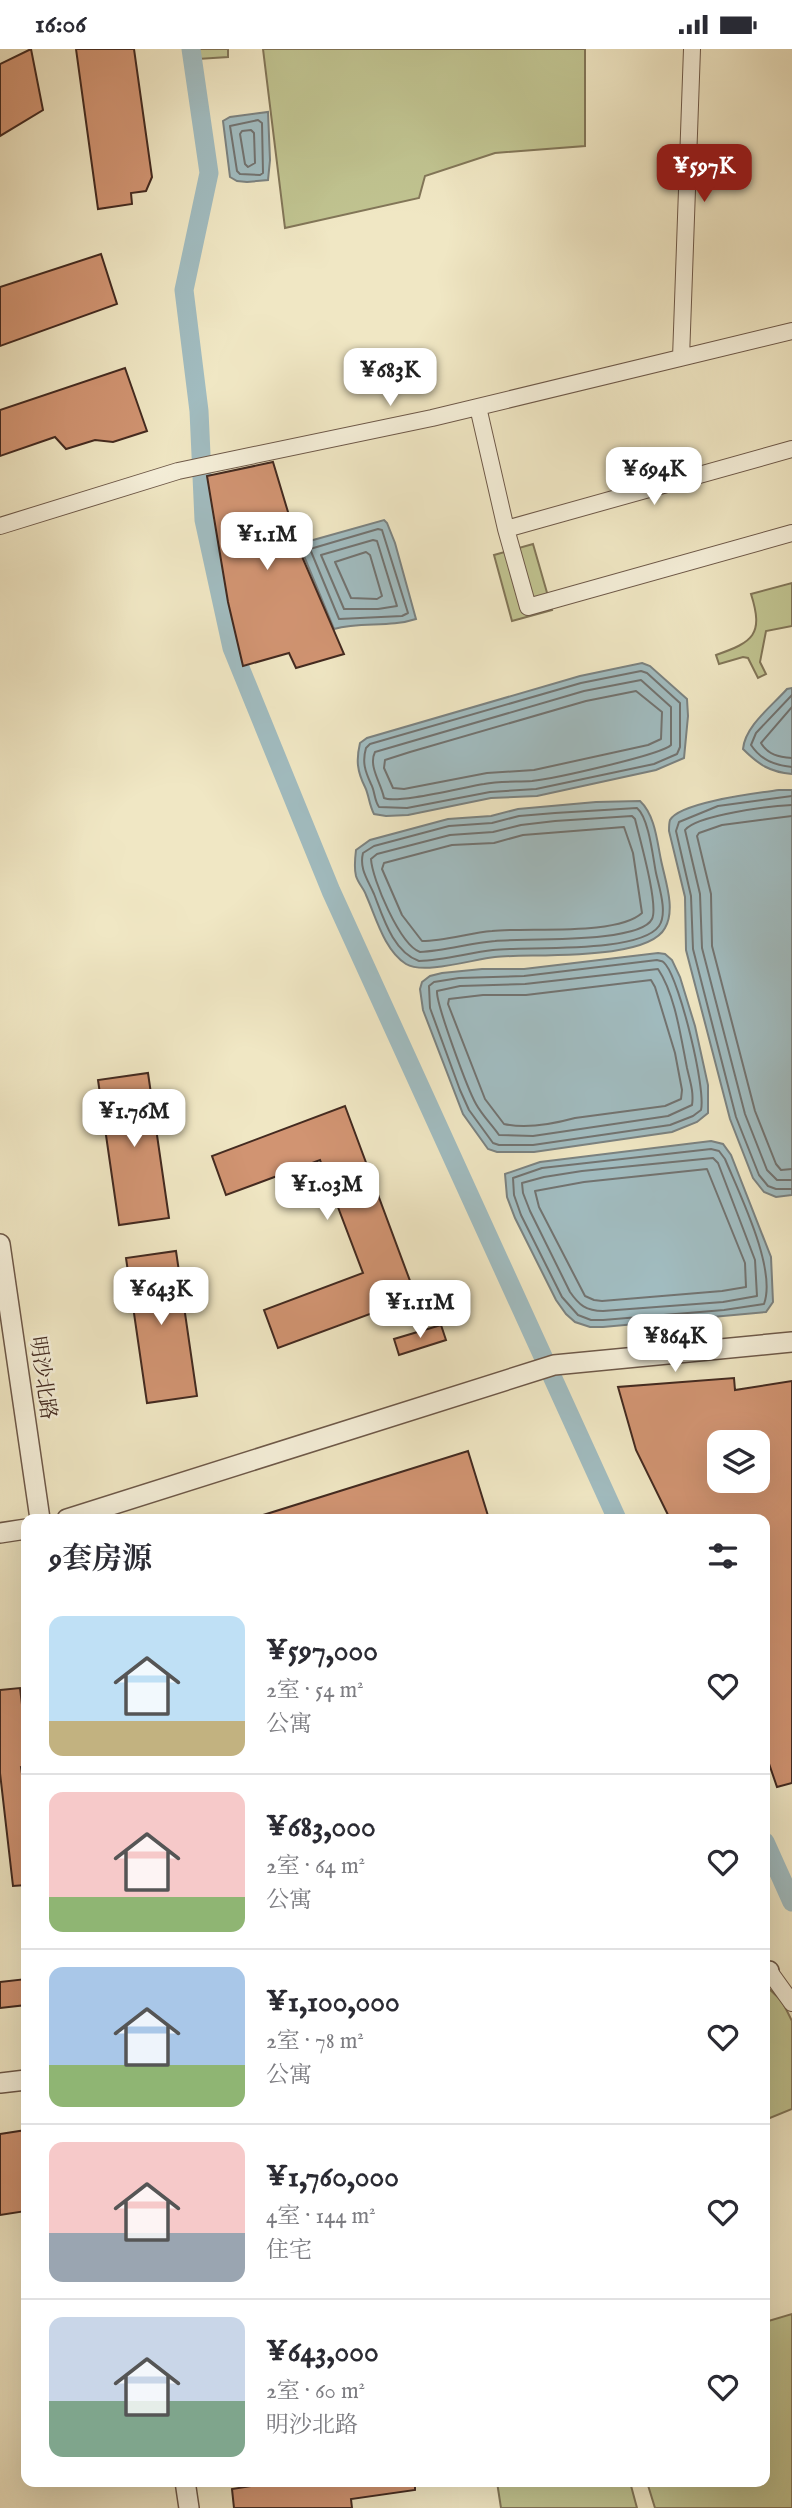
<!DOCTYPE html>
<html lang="zh">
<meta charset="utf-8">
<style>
:root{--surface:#fff;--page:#f2f2f3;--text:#2b2b33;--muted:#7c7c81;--line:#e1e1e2;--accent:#8f2418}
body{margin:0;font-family:"IM FELL English","Noto Serif SC",serif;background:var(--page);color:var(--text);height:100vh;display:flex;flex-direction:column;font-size:26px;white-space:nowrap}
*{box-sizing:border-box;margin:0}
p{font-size:23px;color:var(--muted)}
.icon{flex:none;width:38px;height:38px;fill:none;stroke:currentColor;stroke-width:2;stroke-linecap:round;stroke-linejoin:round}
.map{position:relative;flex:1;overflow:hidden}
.side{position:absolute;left:21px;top:1465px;width:749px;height:973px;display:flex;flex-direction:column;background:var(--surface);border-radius:14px;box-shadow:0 7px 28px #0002}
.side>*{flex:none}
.fabs{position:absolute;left:707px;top:1381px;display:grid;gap:14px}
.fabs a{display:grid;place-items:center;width:63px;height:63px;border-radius:14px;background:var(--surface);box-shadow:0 7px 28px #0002;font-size:35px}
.price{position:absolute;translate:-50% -60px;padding:0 16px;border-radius:14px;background:#fff;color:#222;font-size:23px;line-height:46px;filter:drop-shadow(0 2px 4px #0008)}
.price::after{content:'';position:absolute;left:50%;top:42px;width:21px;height:16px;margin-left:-10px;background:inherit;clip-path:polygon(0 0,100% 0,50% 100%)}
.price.active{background:var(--accent);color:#fff}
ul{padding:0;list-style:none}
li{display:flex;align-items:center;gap:21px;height:175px;padding:0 28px}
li+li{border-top:2px solid var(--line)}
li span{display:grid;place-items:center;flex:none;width:196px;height:140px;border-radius:14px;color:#555}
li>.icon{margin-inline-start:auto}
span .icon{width:84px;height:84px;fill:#fffc;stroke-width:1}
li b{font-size:30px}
h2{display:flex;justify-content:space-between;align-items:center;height:84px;padding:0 28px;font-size:30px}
.status{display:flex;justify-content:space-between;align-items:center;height:49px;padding:0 35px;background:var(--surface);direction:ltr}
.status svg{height:19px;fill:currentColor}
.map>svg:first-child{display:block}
.green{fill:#c0c390;stroke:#827658;stroke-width:2}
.water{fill:#a1bcc0;stroke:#7b8280;stroke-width:2}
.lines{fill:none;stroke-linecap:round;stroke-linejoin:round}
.shore{stroke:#727370;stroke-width:2}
.canal{stroke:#a1bcc0;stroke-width:19}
.building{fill:#d19472;stroke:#432a20;stroke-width:2;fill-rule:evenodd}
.minor-casing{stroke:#6e5949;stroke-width:18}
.tertiary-casing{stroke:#6e5949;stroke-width:22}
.minor{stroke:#f5efd9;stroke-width:16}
.tertiary{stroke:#f5efd9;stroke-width:19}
.labels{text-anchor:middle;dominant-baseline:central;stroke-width:5;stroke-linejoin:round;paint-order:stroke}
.street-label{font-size:21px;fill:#432a20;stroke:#f5efd9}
</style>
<div class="status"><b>16:06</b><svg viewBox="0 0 49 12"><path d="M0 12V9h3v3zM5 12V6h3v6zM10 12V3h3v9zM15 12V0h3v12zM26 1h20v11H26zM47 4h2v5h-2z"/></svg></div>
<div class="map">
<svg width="792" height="2459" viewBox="0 0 792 2459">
<rect width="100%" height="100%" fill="#f0e7c4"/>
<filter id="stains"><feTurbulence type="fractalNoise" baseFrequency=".00286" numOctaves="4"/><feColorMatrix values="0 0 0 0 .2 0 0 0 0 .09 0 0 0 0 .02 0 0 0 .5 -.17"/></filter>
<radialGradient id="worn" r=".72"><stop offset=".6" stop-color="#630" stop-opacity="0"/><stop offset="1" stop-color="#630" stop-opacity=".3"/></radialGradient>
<path class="green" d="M197 0H228V8L198 10Z
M263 0H585V97L495 104 425 127 419 149 285 179Z
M533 495 552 561 512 572 494 506Z
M792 534V577L766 582 760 613 766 625 758 629 748 609 743 608 719 615 716 606C753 593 764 586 751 545Z
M765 1936 782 1952 792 1972V2060L765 2071Z
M792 2265V2459H655L647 2433 765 2432V2273Z
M497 2433H630L637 2459H501Z"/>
<path class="water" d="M268 63 270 111 268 131 247 133 237 132 230 128 223 72 230 68Z
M384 471 387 474 395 494 416 570C389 579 361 572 334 580L299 495Z
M642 614 650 617 687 650 688 667 684 709 656 721 537 747 491 749 408 766 386 767 374 765C369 756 369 746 365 738 357 722 356 711 360 694L367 689 580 627Z
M792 639V725C770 723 759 716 743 700 745 677 772 657 787 640Z
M779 741H792V1146L776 1148 764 1143 753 1129 730 1070 686 901 685 848 669 782C669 779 669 774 670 771 680 753 758 744 779 741Z
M640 752C655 766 657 792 661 811 665 831 676 860 665 879 647 913 530 904 495 908 474 910 424 926 406 915 384 901 376 868 366 846 364 840 358 834 356 827 354 819 355 809 356 801L370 791 448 770 491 767 518 760 596 753Z
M658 904 665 905 672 911 680 928 695 977 708 1036V1064L697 1073 672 1083 534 1103H497L488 1100 463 1065 423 961 420 940 422 933 430 927 442 924 482 920H524Z
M711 1092 723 1095 731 1106 771 1208 773 1253 766 1263 603 1278H590L575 1273 566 1265 556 1251 515 1169 507 1148 505 1125 540 1113Z"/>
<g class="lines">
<path class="shore" d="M258 71 262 74 263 124 260 126 240 125 237 122 230 77Z
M251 81 254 84 255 114 248 118 245 115 240 85 242 82Z
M378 480 382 481 408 564 402 567 339 570 310 500Z
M373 491 377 492 397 557 378 560H344L321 506Z
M366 503 370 506 382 547 377 550 351 549 335 513Z
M641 622 647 624 680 654V698L677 705 654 715 536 740 490 743 407 759 379 758C374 751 375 742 371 735 365 722 362 713 366 699L370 695 581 634Z
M641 631 671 658V696C661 706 552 730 532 732 516 733 500 732 484 735 464 738 397 755 384 749 381 734 368 717 375 703L584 642Z
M636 642 662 663 661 690 648 696 534 721 487 724 404 740 393 739 384 719 385 711 410 703 586 652Z
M792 646 756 684 751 696C761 711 774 716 792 718
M792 658 761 694C768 706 779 708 792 709
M792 747 718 757 679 773 676 782 691 847 693 900 736 1068 759 1126 768 1137 776 1140H792
M792 756C770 757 697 766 685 781L700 845 702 899 745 1065 767 1121 777 1131H792
M637 759C649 769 653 809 656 824 659 838 668 864 659 877 639 905 526 897 493 901 468 904 444 911 419 912 393 903 383 868 374 845 368 831 359 820 363 804L374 797 449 777 492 774 519 767 555 764Z
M632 767 635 770C639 787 659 856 652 870 640 895 521 889 495 892 470 894 445 902 420 903 400 896 372 830 371 810L377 805 450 786 493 783 521 776 555 772Z
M792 767 722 776 699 784 697 787 711 845 712 897 755 1062 776 1115 781 1121 792 1120
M624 778 633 804 642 864C617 887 528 878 492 882 469 884 445 892 422 892L402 866 382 820 384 814 452 796 494 794 523 786Z
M657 911C662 912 663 912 666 916 680 934 706 1039 701 1061L693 1067 670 1076 533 1096H499L493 1094 469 1061 460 1041 430 959 429 937 434 933 459 929 524 927Z
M658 920C675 945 681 989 687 1019 690 1032 694 1043 692 1056L668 1067 533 1087 499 1086C492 1076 482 1066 476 1055 468 1041 436 955 437 942L460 937 525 935Z
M651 931 655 938 675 1004 682 1041 681 1050 665 1057 575 1069C553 1075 526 1080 504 1075L485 1050 448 955 449 950 483 946H526Z
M711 1100 719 1102 725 1110C739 1144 777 1220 764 1255L724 1261 603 1271H591L578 1266 562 1248 521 1166 514 1146 513 1129 542 1119Z
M713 1109 718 1114 755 1211 757 1247 723 1253 603 1262C586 1262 579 1256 570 1243L530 1162 523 1144 522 1134 544 1128 582 1122Z
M707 1120 745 1214 746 1238 722 1242 602 1252 594 1251 585 1247 539 1158 535 1142 584 1133Z"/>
<path class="canal" d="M191 0 209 124 184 241 199 362 204 471 232 599 331 842 617 1470
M765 1793 792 1853"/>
</g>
<path class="building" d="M31 0 43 61 0 87V15Z
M76 0H134L152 128 146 142 131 144 132 155 98 160Z
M101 205 117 255 0 297V238Z
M125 319 147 382 113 393 95 391 66 400 55 388 0 407V361Z
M273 413 300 503 344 605 296 619 289 604 243 617 228 553 207 427Z
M148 1024 169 1169 119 1176 98 1031Z
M345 1057 416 1248 278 1299 264 1261 363 1224 320 1111 226 1146 212 1107Z
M176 1202 197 1347 147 1354 126 1209Z
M441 1276 446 1291 399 1306 394 1290Z
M734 1329 735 1341 792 1332V1734L777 1738 765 1703V1470H670L636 1401 618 1338ZM719 1393H758V1432H719Z
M468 1402 489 1470H261L260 1467Z
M20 1639 26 1690V1717L21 1718 26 1752V1836L13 1837 0 1724V1641Z
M26 1930V1956L0 1959V1933Z
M26 2081V2162L0 2166V2085Z
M283 2432H415V2441L351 2450 352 2459H234L232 2440Z"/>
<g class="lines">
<g class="minor-casing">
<path id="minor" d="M681 309 692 0
M478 358 506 480 528 558 792 484
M0 477 178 422 432 369 792 282
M506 480 792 400
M769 1922 792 1954"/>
</g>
<g class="tertiary-casing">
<path id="tertiary" d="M0 1195 40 1470
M67 1470 554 1316 792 1293
M0 1484 26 1480
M765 1922H769
M0 2034 26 2031
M185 2432 189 2459"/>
</g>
<use href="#minor" class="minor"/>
<use href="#tertiary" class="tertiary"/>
</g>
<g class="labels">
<g class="street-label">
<text transform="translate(42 1329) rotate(82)">明沙北路</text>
</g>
</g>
<rect width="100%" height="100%" filter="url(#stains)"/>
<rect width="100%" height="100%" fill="url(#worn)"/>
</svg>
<div class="fabs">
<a><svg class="icon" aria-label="layers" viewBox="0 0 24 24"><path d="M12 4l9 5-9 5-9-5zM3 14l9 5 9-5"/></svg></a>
</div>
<b class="price active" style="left:704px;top:155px">¥597K</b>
<b class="price" style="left:390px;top:359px">¥683K</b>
<b class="price" style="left:654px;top:458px">¥694K</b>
<b class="price" style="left:267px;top:523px">¥1.1M</b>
<b class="price" style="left:134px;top:1100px">¥1.76M</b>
<b class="price" style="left:327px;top:1173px">¥1.03M</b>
<b class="price" style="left:161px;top:1278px">¥643K</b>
<b class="price" style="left:420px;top:1291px">¥1.11M</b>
<b class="price" style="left:675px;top:1325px">¥864K</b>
<section class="side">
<h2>9套房源<svg class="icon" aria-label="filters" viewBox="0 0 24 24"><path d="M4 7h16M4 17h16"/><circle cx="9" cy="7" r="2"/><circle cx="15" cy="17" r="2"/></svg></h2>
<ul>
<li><span style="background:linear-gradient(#bfe0f5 75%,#c2b280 0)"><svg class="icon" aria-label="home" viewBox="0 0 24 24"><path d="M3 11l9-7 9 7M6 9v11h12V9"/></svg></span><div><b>¥597,000</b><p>2室 · 54 m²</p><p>公寓</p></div><svg class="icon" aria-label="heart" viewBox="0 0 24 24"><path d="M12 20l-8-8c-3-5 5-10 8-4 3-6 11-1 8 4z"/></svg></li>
<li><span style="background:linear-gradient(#f6c9c9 75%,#8fb573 0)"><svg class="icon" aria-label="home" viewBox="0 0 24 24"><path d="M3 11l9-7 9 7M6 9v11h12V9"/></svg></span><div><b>¥683,000</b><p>2室 · 64 m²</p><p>公寓</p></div><svg class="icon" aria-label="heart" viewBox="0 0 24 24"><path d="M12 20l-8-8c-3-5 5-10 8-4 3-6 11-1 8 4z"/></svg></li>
<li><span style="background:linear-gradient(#a9c7e8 70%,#8fb573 0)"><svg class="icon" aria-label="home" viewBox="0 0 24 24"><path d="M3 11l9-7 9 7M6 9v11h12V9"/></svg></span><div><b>¥1,100,000</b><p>2室 · 78 m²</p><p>公寓</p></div><svg class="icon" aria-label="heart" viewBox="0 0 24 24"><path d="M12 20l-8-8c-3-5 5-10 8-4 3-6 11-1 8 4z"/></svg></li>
<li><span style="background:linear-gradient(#f6c9c9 65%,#9aa5b1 0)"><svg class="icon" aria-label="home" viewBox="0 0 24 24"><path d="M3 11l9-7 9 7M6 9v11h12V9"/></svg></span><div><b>¥1,760,000</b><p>4室 · 144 m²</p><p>住宅</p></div><svg class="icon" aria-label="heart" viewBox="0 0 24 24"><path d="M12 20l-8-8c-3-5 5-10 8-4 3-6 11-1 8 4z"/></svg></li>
<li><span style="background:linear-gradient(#c9d6e8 60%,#7fa58c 0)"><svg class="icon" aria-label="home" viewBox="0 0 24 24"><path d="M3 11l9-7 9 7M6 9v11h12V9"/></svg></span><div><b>¥643,000</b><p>2室 · 60 m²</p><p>明沙北路</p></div><svg class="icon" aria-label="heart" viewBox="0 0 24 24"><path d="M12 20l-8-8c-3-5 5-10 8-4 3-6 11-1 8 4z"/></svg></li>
</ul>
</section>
</div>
